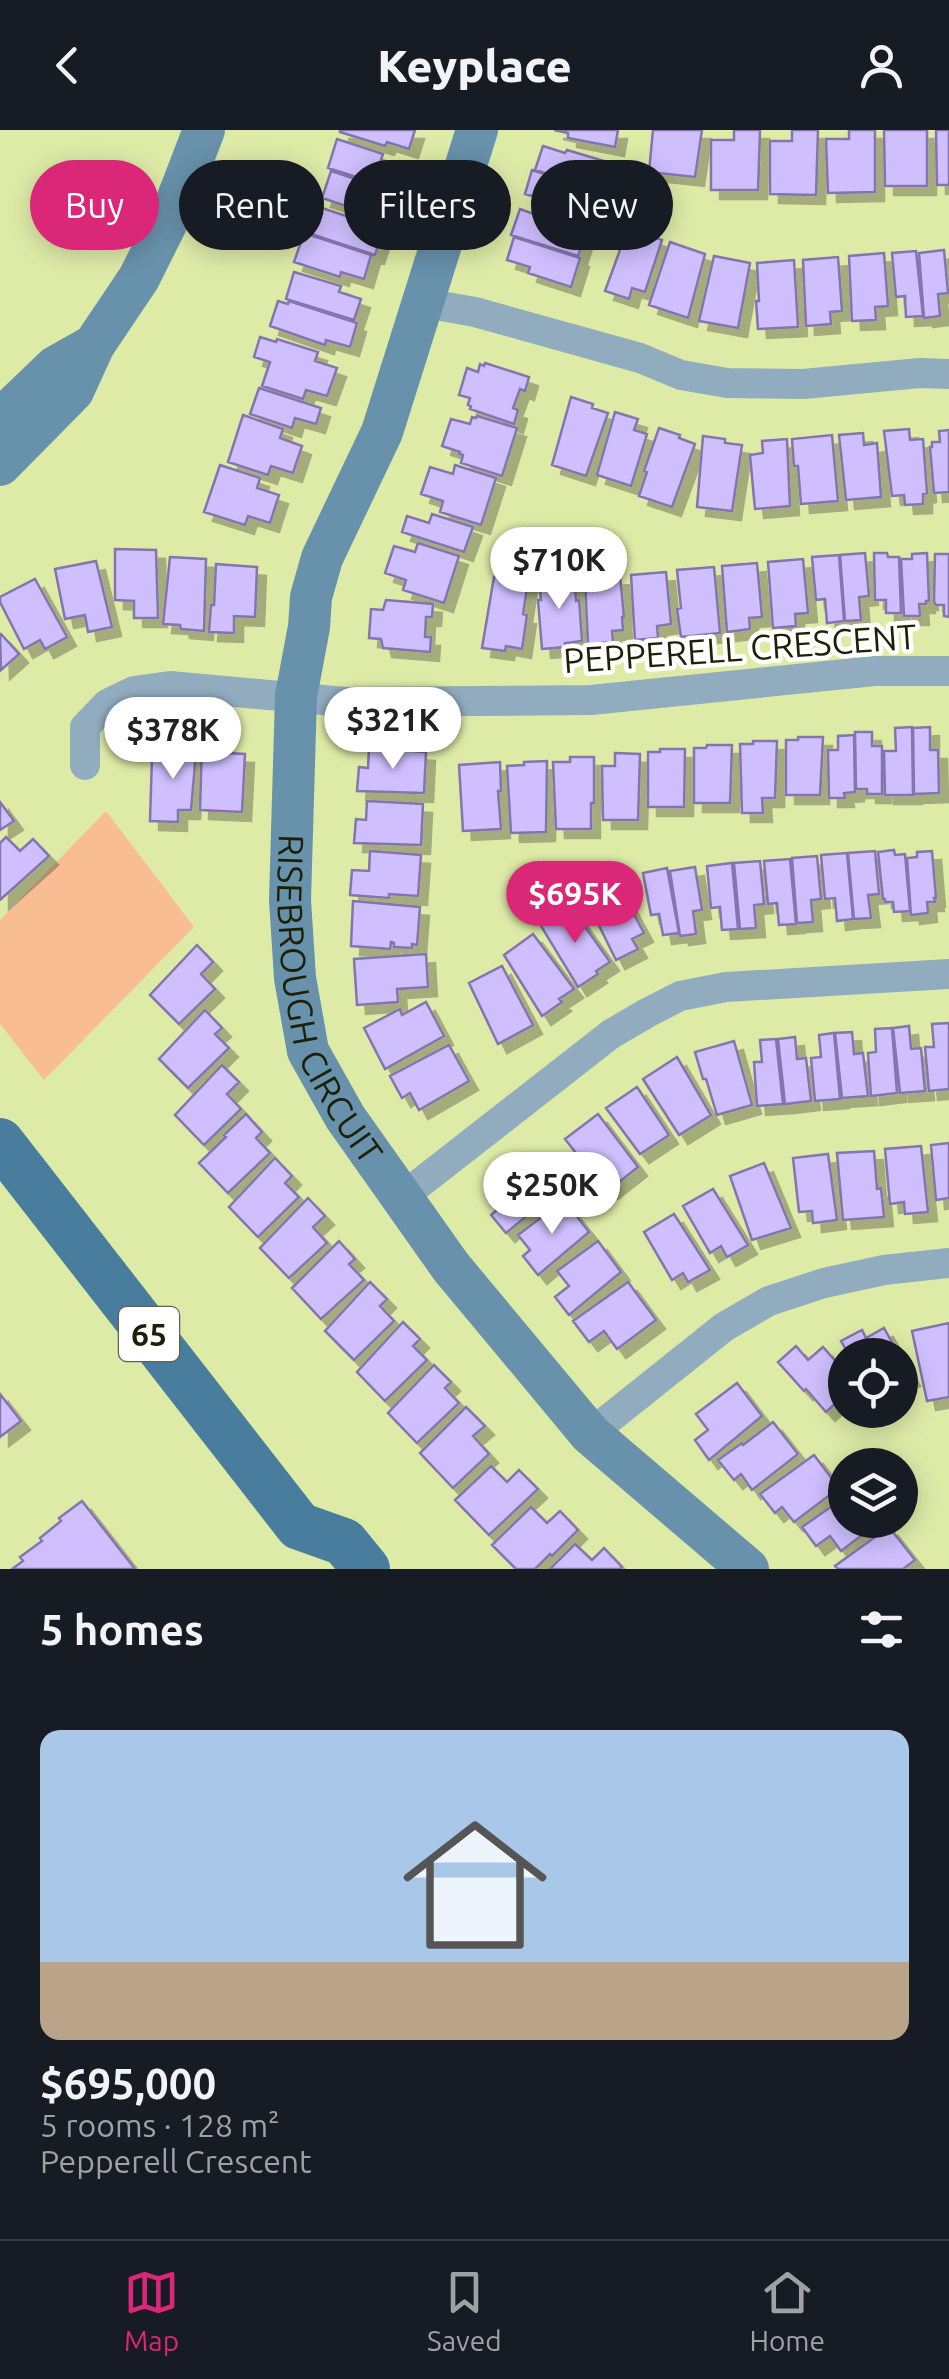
<!DOCTYPE html>
<meta charset="utf-8">
<style>
:root{--surface:#171b24;--page:#20242c;--text:#f1f3f6;--muted:#9ea1a6;--line:#363941;--accent:#db2777}
body{margin:0;font-family:Ubuntu,sans-serif;background:var(--page);color:var(--text);height:100vh;display:flex;flex-direction:column;font-size:38px;white-space:nowrap}
*{box-sizing:border-box;margin:0}
p{font-size:32px;color:var(--muted)}
.icon{flex:none;width:55px;height:55px;fill:none;stroke:currentColor;stroke-width:2;stroke-linecap:round;stroke-linejoin:round}
.map{position:relative;height:1439px;overflow:hidden}
.panel{display:flex;flex-direction:column;background:var(--surface);flex:1}
.panel>*{flex:none}
.banner{position:absolute;left:30px;top:30px;width:890px;height:90px;display:flex;gap:20px}
.tools{position:absolute;left:828px;top:1208px;display:grid;gap:20px}
.tools a{display:grid;place-items:center;width:90px;height:90px;border-radius:50%;background:var(--surface);box-shadow:0 5px 25px #0003;font-size:50px}
.price{position:absolute;translate:-50% -85px;padding:0 22px;border-radius:35px;background:#fff;color:#222;font-size:32px;line-height:65px;filter:drop-shadow(0 2px 5px #0008)}
.price::after{content:'';position:absolute;left:50%;top:60px;width:30px;height:22px;margin-left:-15px;background:inherit;clip-path:polygon(0 0,100% 0,50% 100%)}
.price.on{background:var(--accent);color:#fff}
ul{padding:0;list-style:none}
li{display:grid;align-content:center;gap:20px;height:530px;padding:0 40px}
li span{display:grid;place-items:center;height:310px;border-radius:20px;color:#555}
li>.icon{margin-inline-start:auto}
span .icon{width:180px;height:180px;fill:#fffc;stroke-width:1}
li b{font-size:42px}
h2{display:flex;justify-content:space-between;align-items:center;height:120px;padding:0 40px;font-size:42px}
.tag{padding:0 35px;border-radius:45px;background:var(--surface);box-shadow:0 5px 25px #0003;font-size:35px;line-height:90px}
.tag.on{background:var(--accent);color:#fff}
header{display:flex;justify-content:space-between;align-items:center;height:130px;padding:0 40px;background:var(--surface);font-size:45px;font-weight:800}
.menu{display:flex;justify-content:space-around;align-items:center;height:140px;border-top:2px solid var(--line);background:var(--surface);font-size:28px;color:var(--muted)}
.menu a{display:grid;justify-items:center;gap:5px}
.menu .on{color:var(--accent)}
.map>svg:first-child{display:block}
.green{fill:#f9bd93}
.building{fill:#cfbffe;stroke:#8474ae;stroke-width:2.5;filter:url(#shadow)}
.lines{fill:none;stroke-linecap:round;stroke-linejoin:round}
.street{stroke:#91acbe;stroke-width:30}
.secondary{stroke:#6891ab;stroke-width:42}
.primary{stroke:#487d9d;stroke-width:48}
.labels{text-anchor:middle;dominant-baseline:central;stroke-width:9;stroke-linejoin:round;paint-order:stroke}
.shield{fill:#fff;stroke:#606350;stroke-width:2.5}
.shield-label{font-size:32px;font-weight:bold;fill:#1c2005}
.street-label{font-size:35px;fill:#1c2005;stroke:#fff}
</style>
<header><svg class="icon" aria-label="back" viewBox="0 0 24 24"><path d="M15 5l-7 7 7 7"/></svg>Keyplace<svg class="icon" aria-label="person" viewBox="0 0 24 24"><circle cx="12" cy="8" r="4"/><path d="M4 21q1-7 8-7t8 7"/></svg></header>
<div class="map">
<svg width="949" height="1439" viewBox="0 0 949 1439">
<defs>
<filter id="shadow"><feDropShadow dx="9" dy="9" stdDeviation="0" flood-color="#0004"/></filter>
</defs>
<rect width="100%" height="100%" fill="#deeba7"/>
<path class="green" d="M106 681 194 797 44 950 0 894V790Z"/>
<path class="building" d="M340 0H415L409 19 387 12 385 16 340 2Z
M554 0H618L615 17 568 8V3Z
M653 0H702L695 47 649 42Z
M734 0H760L758 60H711V10H734Z
M792 0H818L816 65 770 64V11H792Z
M849 0H875V62L828 63 826 9H849Z
M884 0H927V56H885Z
M936 0H949V55H937Z
M337 9 383 24 381 30 404 37 397 60 328 38Z
M543 16 565 23 567 20 611 33 603 61 535 40Z
M532 40 598 61 589 90 546 76 548 71 525 64Z
M331 41 399 63 393 84 369 77 367 83 322 68Z
M316 76 361 91 359 96 382 104 375 125 308 103Z
M520 79 542 87 543 83 587 97 578 126 511 105Z
M628 98 662 110 645 162 632 158 629 169 605 161Z
M304 103 371 125 364 149 341 142 340 147 294 132Z
M514 107 580 128 571 157 528 143 530 137 507 130Z
M670 112 705 124 688 188 649 175Z
M944 120 948 163 938 164 940 186 924 188 919 123Z
M916 121 923 186 906 187 905 166 896 167 892 123Z
M884 123 888 176 875 177 876 190 852 191 849 126Z
M714 126 750 133 738 198 699 191Z
M838 127 842 181 830 182 831 194 806 196 803 130Z
M794 130 798 197 758 199 756 171H759L757 133Z
M294 142 341 156 339 162 361 169 354 190 286 169Z
M278 171 288 174 289 171 357 193 350 217 326 210 325 215 270 196Z
M260 207 276 212 277 209 318 222 315 231 337 238 327 266 306 260 303 269 262 256 270 232 254 227Z
M485 233 529 247 525 261 520 259 513 278 518 280 514 294 470 279 471 276 468 275 470 268 459 265 467 238 478 242 480 234 484 236Z
M259 258 321 278 316 294 295 288 292 298 250 284Z
M571 267 593 274 592 278 608 283 586 346 552 335Z
M615 282 638 289 634 300 647 304 631 356 597 345Z
M243 285 283 299 280 308 302 316 293 343 271 336 268 345 228 332Z
M477 286 517 298 502 346 461 333 463 325 459 324 460 322 442 316 451 289 470 294 472 287 476 288Z
M659 298 680 305 679 308 695 314 672 377 639 366 647 342 644 341Z
M909 299 910 310 923 309 927 363 923 364V374L905 375 904 365 892 366 884 301Z
M949 300V362L934 363 930 317H932V312H940L939 301Z
M863 303 864 315 877 313 881 367 846 370 839 305Z
M832 305 838 371 801 374 798 336H794L792 309Z
M703 306 725 309V313L742 315 732 381 697 377Z
M787 309 790 376 755 379 750 325 763 323 762 311Z
M220 335 260 348 257 358 279 365 270 393 248 386 245 395 204 382Z
M455 335 496 348 481 395 440 382 443 371 421 364 430 337 453 344Z
M432 384 473 397 464 422 402 402 407 386 429 393Z
M418 413 459 426 444 473 403 460 406 450 385 443 394 416 415 422Z
M115 419 156 420 158 488H134V471L115 470Z
M865 423 869 466 859 467 861 490 845 491 840 425Z
M874 423H887L888 427H899L901 483H886V470H875Z
M927 423 929 471H926V474H919L920 486H904L901 429H912V424Z
M935 424H949V487L944 486V475H936L934 472Z
M839 425 844 491 827 493 825 469 816 470 812 427Z
M170 427 206 429 204 501 181 499 180 495 163 494Z
M803 429 808 483 795 484 796 496 773 498 768 432Z
M96 431 112 497 88 502 85 485 65 489 55 439Z
M757 433 762 487 749 488 750 499 727 502 722 436Z
M216 434 257 437 255 487 234 486V503L209 502 211 475H214Z
M714 437 720 503 681 507 677 479 681 478 677 440Z
M666 442 671 494 657 496 658 508 635 510 631 445Z
M574 445 576 471 579 470 582 511 565 513V517L542 519 538 470H541L539 448Z
M620 446 624 487H622L623 500 612 501 613 512 588 514 585 449Z
M494 447 528 452 523 484 527 485 522 519 506 516 505 521 482 518Z
M35 449 67 507 45 519 40 510 24 519 0 472V467Z
M386 470 433 474 432 487H426L425 507H431L430 522 383 518 381 509 369 508 371 479 383 480Z
M1 504 19 524 1 540 0 505Z
M912 597 913 665H885L884 621H896L895 598Z
M930 597V620H938L939 663 914 664 913 598Z
M855 602H872V616H882V664H867V659H856Z
M854 605 855 662 844 663 845 668H829L828 620H838V606Z
M798 607H823L820 665H786V610H798Z
M172 610 197 611 191 680H178V692L150 691 152 627 171 628Z
M753 611H777L775 668H762L763 683H742L740 614H753Z
M202 613 226 614V623L245 624 242 682 200 680Z
M707 615H732L730 673H694V618H706Z
M369 618 426 622 424 663 357 661 359 637 368 638Z
M660 619H685L684 677H648V622H660Z
M615 623 640 624 638 690H603L602 636H615Z
M570 627H594V673H591V699H556L553 632H570Z
M547 631 546 702 511 703 507 636 524 635V632Z
M500 632 501 661H498L501 699 463 701 459 635Z
M367 671 423 674 421 715 354 713 356 689 366 690Z
M0 672 14 691 0 700Z
M6 707 20 721 33 709 49 726 0 770V713Z
M894 720 895 725 905 724 910 781 894 782 893 772H885V769H883L878 722Z
M370 721 421 725 418 766 389 764V768L350 765 352 740 369 741Z
M875 721 879 764 868 765 871 788 854 789 848 723Z
M932 721 936 768H934L935 772H927L928 783 911 785 907 728 917 727V722Z
M847 723 853 789 837 791 835 768 825 769 821 725Z
M817 726 821 769 811 770 813 792 797 793 792 728Z
M790 729 796 794 779 795 777 773 768 774 764 731Z
M760 731 764 774 754 775 756 798 740 799 734 733Z
M732 733 738 799 722 800 720 777 711 778 707 736Z
M695 737 702 780 693 781 696 804 680 806 670 741Z
M667 738 679 803 663 805 659 784 651 785 643 743Z
M618 755 644 803 632 809 638 819 616 830 587 771Z
M353 771 420 777 417 815 412 814V818L394 817V813L391 812 390 819 351 816Z
M571 777 610 832 596 841 598 844 578 857 541 796Z
M533 804 574 859 559 869 562 872 542 886 504 825Z
M197 815 213 832 201 844 215 859 179 894 150 865Z
M426 824 428 857 397 859 398 872 357 875 354 829Z
M502 836 533 895 498 914 469 853Z
M426 872 444 906 385 939 364 898 400 879 402 885Z
M205 880 222 898 215 904 229 918 188 958 159 929Z
M949 893V959L929 961 925 917H934L932 894Z
M909 896 911 919 921 918 925 961 900 963 893 898Z
M892 898 897 963 871 966 868 923 876 922 875 899Z
M852 902 854 924 863 923 868 966 842 968 835 903Z
M834 903 840 969 815 971 811 928 821 927 819 905Z
M795 907 797 929 806 928 811 971 785 974 778 909Z
M776 909 783 974 757 976 754 932H762L760 910Z
M734 911 752 975 717 985 706 949H703L695 922Z
M449 915 469 951 419 980 410 963 402 968 390 946Z
M677 927 711 985 679 1005 643 949Z
M222 935 239 952 227 964 241 979 204 1015 175 985Z
M637 957 669 1005 640 1024 606 978Z
M246 984 262 1002 256 1008 270 1023 228 1063 199 1033 226 1007 224 1005Z
M598 984 638 1037 609 1060 585 1029 583 1032 565 1009Z
M949 1013V1068L936 1070 931 1015Z
M921 1016 928 1082 905 1084 904 1072 890 1074 885 1019Z
M874 1021 877 1059 881 1058 884 1087 843 1090 837 1023Z
M828 1024 837 1090 813 1093 812 1081 799 1082 793 1028Z
M275 1028 292 1046 285 1053 299 1067 258 1107 229 1077Z
M532 1029 557 1061 506 1103 491 1085 498 1079 487 1064Z
M764 1033 791 1098 752 1110 730 1046Z
M713 1059 748 1115 727 1127 721 1116 710 1123 683 1076Z
M308 1068 325 1086 313 1097 327 1113 289 1148 260 1118Z
M564 1070 589 1102 538 1145 523 1126 530 1120 518 1105Z
M674 1084 710 1140 688 1152 683 1143 672 1150 644 1102Z
M339 1111 355 1129 349 1134 364 1150 321 1189 292 1158Z
M598 1111 621 1142 569 1185 555 1167 569 1156 557 1141Z
M370 1152 387 1169 380 1176 394 1191 354 1230 325 1201Z
M628 1152 656 1190 617 1219 604 1201 589 1212 573 1191Z
M403 1192 420 1209 413 1216 427 1230 385 1271 357 1242Z
M949 1193V1267L927 1271 912 1201Z
M884 1198 899 1225H849L841 1211 862 1200 866 1208Z
M796 1216 808 1230 823 1217 845 1242V1265L826 1282 806 1259 804 1261 778 1232Z
M900 1227 911 1247 900 1253Z
M434 1235 451 1252 445 1258 459 1273 417 1313 388 1283Z
M737 1253 762 1286 709 1330 695 1310 708 1300 696 1284Z
M0 1264 21 1291 0 1307Z
M466 1277 485 1296 473 1306 489 1324 453 1358 420 1323Z
M773 1292 798 1324 752 1360 741 1344 734 1350 718 1330 742 1313 743 1315Z
M814 1325 839 1358 794 1392 782 1377 775 1383 760 1364Z
M491 1336 507 1352 519 1340 538 1359 489 1405 455 1370Z
M845 1367V1390H882L841 1421 830 1406 816 1416 802 1397Z
M82 1371 135 1439H12L23 1431 20 1427 42 1411 40 1408 61 1391 59 1388Z
M531 1377 547 1393 560 1381 578 1400 552 1426 550 1424 535 1439H516L492 1415Z
M889 1397 915 1430 903 1439H838L835 1436Z
M575 1414 592 1430 604 1418 622 1437 620 1439H550Z"/>
<g class="lines">
<path class="street" d="M424 173 475 182 640 228 681 245 727 253 803 254 920 243 949 244
M85 635V597L107 574 134 561 170 556 345 572 591 570 875 541H949
M401 1068 611 904 647 883 680 866 726 857 949 844
M590 1304 724 1197 769 1171 824 1153 884 1140 949 1133"/>
<g class="secondary">
<path id="s1" d="M477 0 382 302 322 428 311 467 309 497 296 566 290 770 295 848 308 921 345 987 451 1137 590 1304 748 1439"/>
<path d="M0 290 55 237 94 215"/>
<path d="M0 335 73 261 94 215 139 148 174 78 204 0"/>
</g>
<path class="primary" d="M0 1012 299 1396 344 1412 366 1439"/>
</g>
<g class="labels">
<rect class="shield" x="119" y="1177" width="60" height="54" rx="8"/>
<g class="shield-label">
<text x="149" y="1204">65</text>
</g>
<g class="street-label">
<text transform="translate(740 518) rotate(-4)">PEPPERELL CRESCENT</text>
<text stroke="none"><textPath href="#s1" startOffset="908">RISEBROUGH CIRCUIT</textPath></text>
</g>
</g>
</svg>
<div class="tools">
<a><svg class="icon" aria-label="locate" viewBox="0 0 24 24"><circle cx="12" cy="12" r="6"/><path d="M12 2v4M12 18v4M2 12h4M18 12h4"/></svg></a>
<a><svg class="icon" aria-label="layers" viewBox="0 0 24 24"><path d="M12 4l9 5-9 5-9-5zM3 14l9 5 9-5"/></svg></a>
</div>
<b class="price" style="left:559px;top:482px">$710K</b>
<b class="price" style="left:393px;top:642px">$321K</b>
<b class="price" style="left:173px;top:652px">$378K</b>
<b class="price on" style="left:575px;top:816px">$695K</b>
<b class="price" style="left:552px;top:1107px">$250K</b>
<div class="banner">
<a class="tag on">Buy</a>
<a class="tag">Rent</a>
<a class="tag">Filters</a>
<a class="tag">New</a>
</div>
</div>
<section class="panel">
<h2>5 homes<svg class="icon" aria-label="filters" viewBox="0 0 24 24"><path d="M4 7h16M4 17h16"/><circle cx="9" cy="7" r="2"/><circle cx="15" cy="17" r="2"/></svg></h2>
<ul>
<li><span style="background:linear-gradient(#a9c7e8 75%,#b9a48a 0)"><svg class="icon" aria-label="home" viewBox="0 0 24 24"><path d="M3 11l9-7 9 7M6 9v11h12V9"/></svg></span><div><b>$695,000</b><p>5 rooms · 128 m²</p><p>Pepperell Crescent</p></div></li>
</ul>
</section>
<nav class="menu">
<a class="on"><svg class="icon" aria-label="map" viewBox="0 0 24 24"><path d="M3 6l6-2 6 2 6-2v14l-6 2-6-2-6 2zM9 4v14M15 6v14"/></svg>Map</a>
<a><svg class="icon" aria-label="saved" viewBox="0 0 24 24"><path d="M7 4h10v16l-5-4-5 4z"/></svg>Saved</a>
<a><svg class="icon" aria-label="home" viewBox="0 0 24 24"><path d="M3 11l9-7 9 7M6 9v11h12V9"/></svg>Home</a>
</nav>
